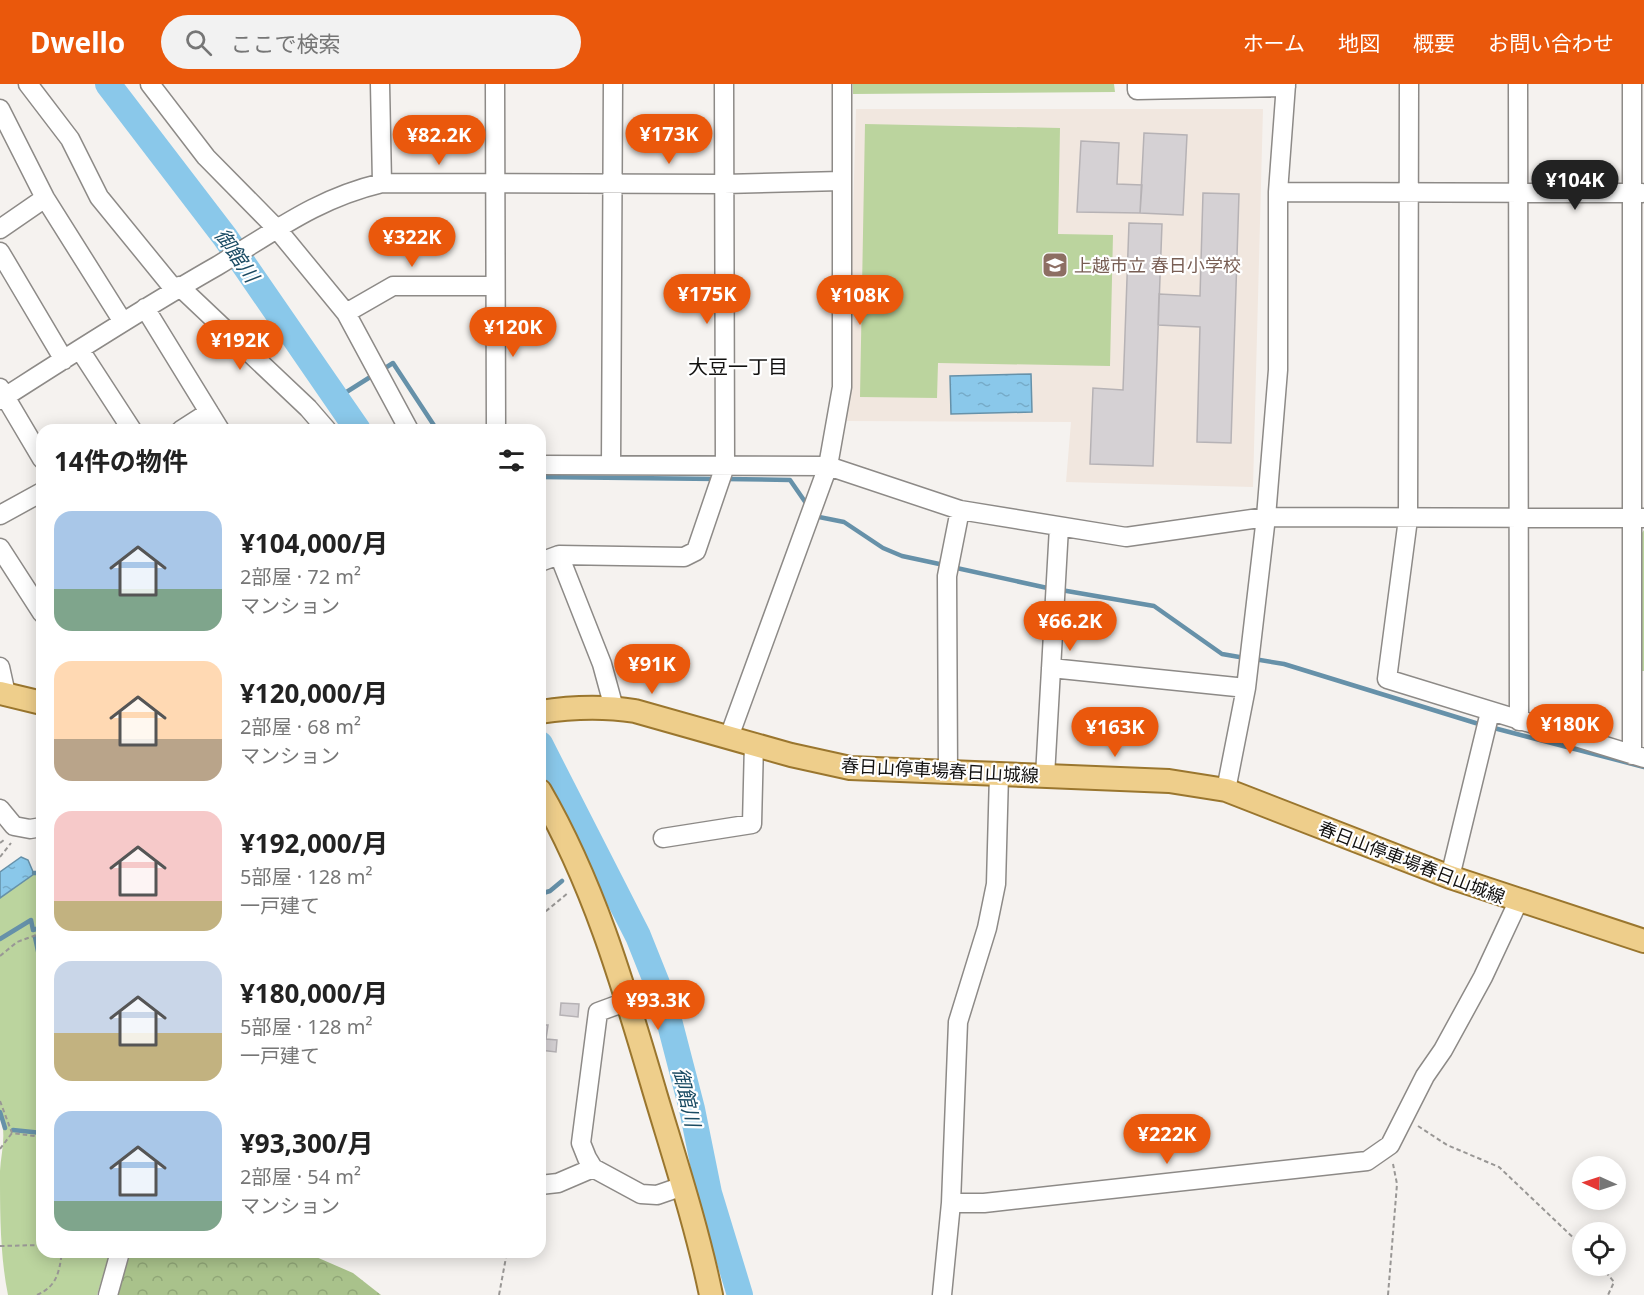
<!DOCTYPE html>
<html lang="ja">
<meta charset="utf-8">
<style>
:root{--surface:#fff;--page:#f2f2f2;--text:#222;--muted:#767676;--accent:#ea580c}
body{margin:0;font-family:"Noto Sans","Noto Sans JP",sans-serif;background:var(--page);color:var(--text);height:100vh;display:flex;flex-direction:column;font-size:22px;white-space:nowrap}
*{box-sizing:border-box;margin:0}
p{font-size:20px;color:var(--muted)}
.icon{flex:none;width:33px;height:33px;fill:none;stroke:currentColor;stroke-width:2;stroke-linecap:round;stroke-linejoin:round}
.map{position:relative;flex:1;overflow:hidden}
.sheet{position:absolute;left:36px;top:340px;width:510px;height:834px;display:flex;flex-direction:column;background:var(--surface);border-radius:18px;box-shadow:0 3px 15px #0003}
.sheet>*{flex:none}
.needle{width:39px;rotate:273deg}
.fabs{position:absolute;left:1572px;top:1072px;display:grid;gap:12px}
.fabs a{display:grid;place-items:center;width:54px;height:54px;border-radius:50%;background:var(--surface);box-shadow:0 3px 15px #0003;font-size:30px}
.price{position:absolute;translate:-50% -51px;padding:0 14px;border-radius:21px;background:var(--accent);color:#fff;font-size:20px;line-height:39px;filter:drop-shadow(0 2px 3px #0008)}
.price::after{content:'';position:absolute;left:50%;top:36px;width:18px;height:14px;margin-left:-9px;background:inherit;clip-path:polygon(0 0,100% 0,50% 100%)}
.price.selected{background:#222;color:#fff}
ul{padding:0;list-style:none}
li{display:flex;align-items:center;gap:18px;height:150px;padding:0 18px}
li span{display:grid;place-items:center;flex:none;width:168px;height:120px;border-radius:18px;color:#555}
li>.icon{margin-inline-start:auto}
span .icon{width:72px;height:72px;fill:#fffc;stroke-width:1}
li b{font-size:26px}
h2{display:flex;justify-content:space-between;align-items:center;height:72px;padding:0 18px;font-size:26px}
header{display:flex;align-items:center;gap:36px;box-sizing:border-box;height:84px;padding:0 30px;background:var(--accent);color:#fff}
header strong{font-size:28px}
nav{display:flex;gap:33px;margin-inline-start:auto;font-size:21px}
.search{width:420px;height:54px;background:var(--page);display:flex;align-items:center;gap:15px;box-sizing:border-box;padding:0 21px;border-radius:33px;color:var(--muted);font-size:22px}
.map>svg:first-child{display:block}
.built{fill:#f1e7df}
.forest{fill:url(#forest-crowns)}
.park{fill:#bbd49e}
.water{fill:url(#water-ripples);stroke:#6691a9;stroke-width:1.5}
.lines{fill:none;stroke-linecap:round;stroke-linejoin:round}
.stream{stroke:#6691a9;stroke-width:4.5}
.river{stroke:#8ac8ea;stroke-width:26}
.building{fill:#d5d1d4;stroke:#b6b2b5;stroke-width:1.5}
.minor-casing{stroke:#8d8a87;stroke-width:21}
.major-casing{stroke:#9a762e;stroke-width:26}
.path{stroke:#999795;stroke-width:2;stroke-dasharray:4.5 3;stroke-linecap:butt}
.minor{stroke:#fff;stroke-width:18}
.major{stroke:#eece8b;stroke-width:22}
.labels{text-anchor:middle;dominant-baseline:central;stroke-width:4.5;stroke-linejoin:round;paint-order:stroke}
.education-label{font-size:18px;fill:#785e54;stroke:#fff;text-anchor:start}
.street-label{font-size:18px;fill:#121110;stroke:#fff}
.water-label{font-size:20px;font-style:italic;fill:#1a4b63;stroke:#fff}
.neighbourhood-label{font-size:20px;fill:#121110;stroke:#fff}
</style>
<header>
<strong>Dwello</strong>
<div class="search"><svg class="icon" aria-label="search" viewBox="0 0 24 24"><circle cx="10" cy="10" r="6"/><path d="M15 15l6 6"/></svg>ここで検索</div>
<nav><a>ホーム</a><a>地図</a><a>概要</a><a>お問い合わせ</a></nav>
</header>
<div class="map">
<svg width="1644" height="1211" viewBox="0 0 1644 1211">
<defs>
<pattern id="forest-crowns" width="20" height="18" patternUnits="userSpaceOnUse" patternTransform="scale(1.5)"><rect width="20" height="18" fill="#a9c28b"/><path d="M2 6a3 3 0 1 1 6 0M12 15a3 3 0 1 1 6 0" fill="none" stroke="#90a677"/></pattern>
<pattern id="water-ripples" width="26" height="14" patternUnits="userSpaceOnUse" patternTransform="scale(1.5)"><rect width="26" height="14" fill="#8ac8ea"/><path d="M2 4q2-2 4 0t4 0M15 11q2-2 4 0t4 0" fill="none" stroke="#76abc8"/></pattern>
</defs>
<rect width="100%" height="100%" fill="#f5f2ef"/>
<path class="built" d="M856 25H1263L1253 403 1066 398 1071 338 847 337Z"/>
<path class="forest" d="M129 1168 307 1169 353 1189 381 1211H115Z"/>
<path class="park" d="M853 0H1114L1115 8 853 10Z
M865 40 1060 44 1058 150 1113 151 1110 282 938 279 937 314 860 313Z
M1644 446V587H1638L1639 453Z
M34 790 42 791V1168L110 1169 97 1211H8C0 1172 0 1127 0 1087 1 1068 7 1051 0 1033V814Z"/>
<path class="water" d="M1031 290 1032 328 951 330 950 292Z
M21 773 28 776 34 790 0 814V788Z"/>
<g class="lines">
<path class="stream" d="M382 286 393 279 437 346
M337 314 375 290
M540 393 717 395
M725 395 790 396 808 422
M814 432 844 438 883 464 902 472 944 481
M952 483 1052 505
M1061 506 1154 522 1222 570 1245 574
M1254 575 1284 580 1482 641
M1490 643 1644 683
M34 789H42
M540 810 550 807 562 797
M35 853 42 886
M0 855 31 836 33 846 42 843
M0 1028 5 1044
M13 1046 42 1049"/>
<path class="river" d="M108 0 225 153 358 346
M540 660 638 852 664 917 692 1025 709 1109 740 1211"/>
</g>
<path class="building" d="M1144 49 1187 51 1183 131 1140 129Z
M1081 57 1119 59 1117 100 1142 101 1140 129 1077 128Z
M1203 109 1239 110 1231 359 1197 358 1200 243 1158 241 1159 210 1200 212Z
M1129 139 1162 140 1153 382 1090 380 1093 304 1123 306Z
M561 919 579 920 578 933 560 931Z
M540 932H545L544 941H548L546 955 557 956 556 968 540 966Z"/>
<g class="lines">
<g class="minor-casing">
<path id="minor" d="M28 0 70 55 99 113 174 205
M150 0 206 73 277 145 346 229 409 346
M380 0 382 99
M495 0 496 346
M1137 0V6L1286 3
M1409 0 1408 435 1387 595 1644 674
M1518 0 1519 637
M1632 0V671
M0 25 45 114 123 238
M1278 108 1642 109
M0 145 45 114
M0 168 64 276
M179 202 308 324 327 346
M145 224 220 346
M346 229 393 202H494
M80 266 132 346
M0 304 42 375
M0 316C72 270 143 224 217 182 274 148 315 115 382 99L724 100 841 97
M181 346 209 328
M540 381 828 382 960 426 1126 453 1266 433 1644 434
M611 381 613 0
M0 431 42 408
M0 464 42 529
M559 471 602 580 614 624
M540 478 559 471 684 473 696 467 725 382 724 0
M0 583 6 610
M1051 584 1246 604
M729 653 828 382 842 303V0
M948 687 947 492 960 426
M1045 692 1059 443
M1226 706 1246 604 1266 433 1278 286V108L1286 0
M0 725 14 742 30 745 42 743
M663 754 752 740 754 659
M1450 793 1490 628
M628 917 598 928 581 1059 587 1074 593 1084 641 1110 657 1111 683 1102
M540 1101 558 1099 593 1084
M951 1119H984L1367 1077 1390 1061 1425 992 1443 966 1483 893 1518 818
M108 1211 120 1168
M942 1211 951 1119 958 938 987 844 996 800 999 690"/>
</g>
<g class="major-casing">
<path id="major" d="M0 609 42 619
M540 628C572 623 603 622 635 627L791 671 850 684 1169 697 1226 706 1450 793 1644 857
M540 707C595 802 624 904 655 1009 675 1076 697 1143 711 1211"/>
</g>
<path class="path" d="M0 759 4 756
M38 760 42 769
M0 773 11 759
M39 814 41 818
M540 832 568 809
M0 872 17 858 42 849
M0 1017 12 1049 42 1053
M1418 1042 1447 1061 1499 1083 1582 1162
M0 1065 12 1049
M0 1162 42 1161
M1601 1182 1614 1198 1608 1211
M37 1211C57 1202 59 1189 62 1168
M499 1211 507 1168
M1388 1211 1397 1100 1393 1080"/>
<use href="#minor" class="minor"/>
<use href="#major" class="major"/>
</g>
<defs>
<g id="school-square" transform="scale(1.35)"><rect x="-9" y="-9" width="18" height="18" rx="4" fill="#8d6e63" stroke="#fff"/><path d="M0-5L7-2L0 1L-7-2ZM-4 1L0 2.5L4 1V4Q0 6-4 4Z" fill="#fff"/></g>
</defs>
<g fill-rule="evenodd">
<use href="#school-square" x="1055" y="181"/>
</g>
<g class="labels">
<g class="education-label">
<text x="1074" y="181">上越市立 春日小学校</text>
</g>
<g class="street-label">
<text transform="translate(940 686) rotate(3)">春日山停車場春日山城線</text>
<text transform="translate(1412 778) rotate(21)">春日山停車場春日山城線</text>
</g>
<g class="water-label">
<text transform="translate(237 171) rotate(55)">御館川</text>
<text transform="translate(687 1013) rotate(77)">御館川</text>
</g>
<g class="neighbourhood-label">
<text x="738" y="282">大豆一丁目</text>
</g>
</g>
</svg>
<div class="fabs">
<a><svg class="needle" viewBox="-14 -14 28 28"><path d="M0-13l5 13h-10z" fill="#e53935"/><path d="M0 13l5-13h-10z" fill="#767676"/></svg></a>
<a><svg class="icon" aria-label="locate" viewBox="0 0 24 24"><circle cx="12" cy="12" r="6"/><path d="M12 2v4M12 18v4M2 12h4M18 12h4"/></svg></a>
</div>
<b class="price" style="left:669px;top:81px">¥173K</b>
<b class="price" style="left:439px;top:82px">¥82.2K</b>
<b class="price selected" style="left:1575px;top:127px">¥104K</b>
<b class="price" style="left:412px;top:184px">¥322K</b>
<b class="price" style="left:707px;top:241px">¥175K</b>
<b class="price" style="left:860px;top:242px">¥108K</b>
<b class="price" style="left:513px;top:274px">¥120K</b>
<b class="price" style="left:240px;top:287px">¥192K</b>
<b class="price" style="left:1070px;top:568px">¥66.2K</b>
<b class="price" style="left:652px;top:611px">¥91K</b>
<b class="price" style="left:1570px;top:671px">¥180K</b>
<b class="price" style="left:1115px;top:674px">¥163K</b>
<b class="price" style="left:658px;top:947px">¥93.3K</b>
<b class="price" style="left:1167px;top:1081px">¥222K</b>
<section class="sheet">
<h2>14件の物件<svg class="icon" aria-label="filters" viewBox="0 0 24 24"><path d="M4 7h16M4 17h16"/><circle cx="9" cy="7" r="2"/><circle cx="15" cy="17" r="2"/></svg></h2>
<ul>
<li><span style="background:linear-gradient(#a9c7e8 65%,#7fa58c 0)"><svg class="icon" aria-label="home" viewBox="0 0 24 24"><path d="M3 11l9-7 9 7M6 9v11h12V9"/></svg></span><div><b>¥104,000/月</b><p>2部屋 · 72 m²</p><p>マンション</p></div></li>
<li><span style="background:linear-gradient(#ffd9b3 65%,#b9a48a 0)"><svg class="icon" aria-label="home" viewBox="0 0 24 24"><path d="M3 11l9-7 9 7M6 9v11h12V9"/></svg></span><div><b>¥120,000/月</b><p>2部屋 · 68 m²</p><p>マンション</p></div></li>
<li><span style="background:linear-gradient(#f6c9c9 75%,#c2b280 0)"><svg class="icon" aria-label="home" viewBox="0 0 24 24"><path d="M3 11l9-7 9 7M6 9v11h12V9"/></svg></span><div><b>¥192,000/月</b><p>5部屋 · 128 m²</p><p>一戸建て</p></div></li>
<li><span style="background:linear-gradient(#c9d6e8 60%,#c2b280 0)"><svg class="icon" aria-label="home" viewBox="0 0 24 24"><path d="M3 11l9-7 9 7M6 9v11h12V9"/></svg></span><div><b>¥180,000/月</b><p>5部屋 · 128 m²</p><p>一戸建て</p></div></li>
<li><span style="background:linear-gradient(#a9c7e8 75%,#7fa58c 0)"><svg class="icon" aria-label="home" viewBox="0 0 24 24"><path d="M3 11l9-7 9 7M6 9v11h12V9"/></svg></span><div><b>¥93,300/月</b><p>2部屋 · 54 m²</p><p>マンション</p></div></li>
</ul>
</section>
</div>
